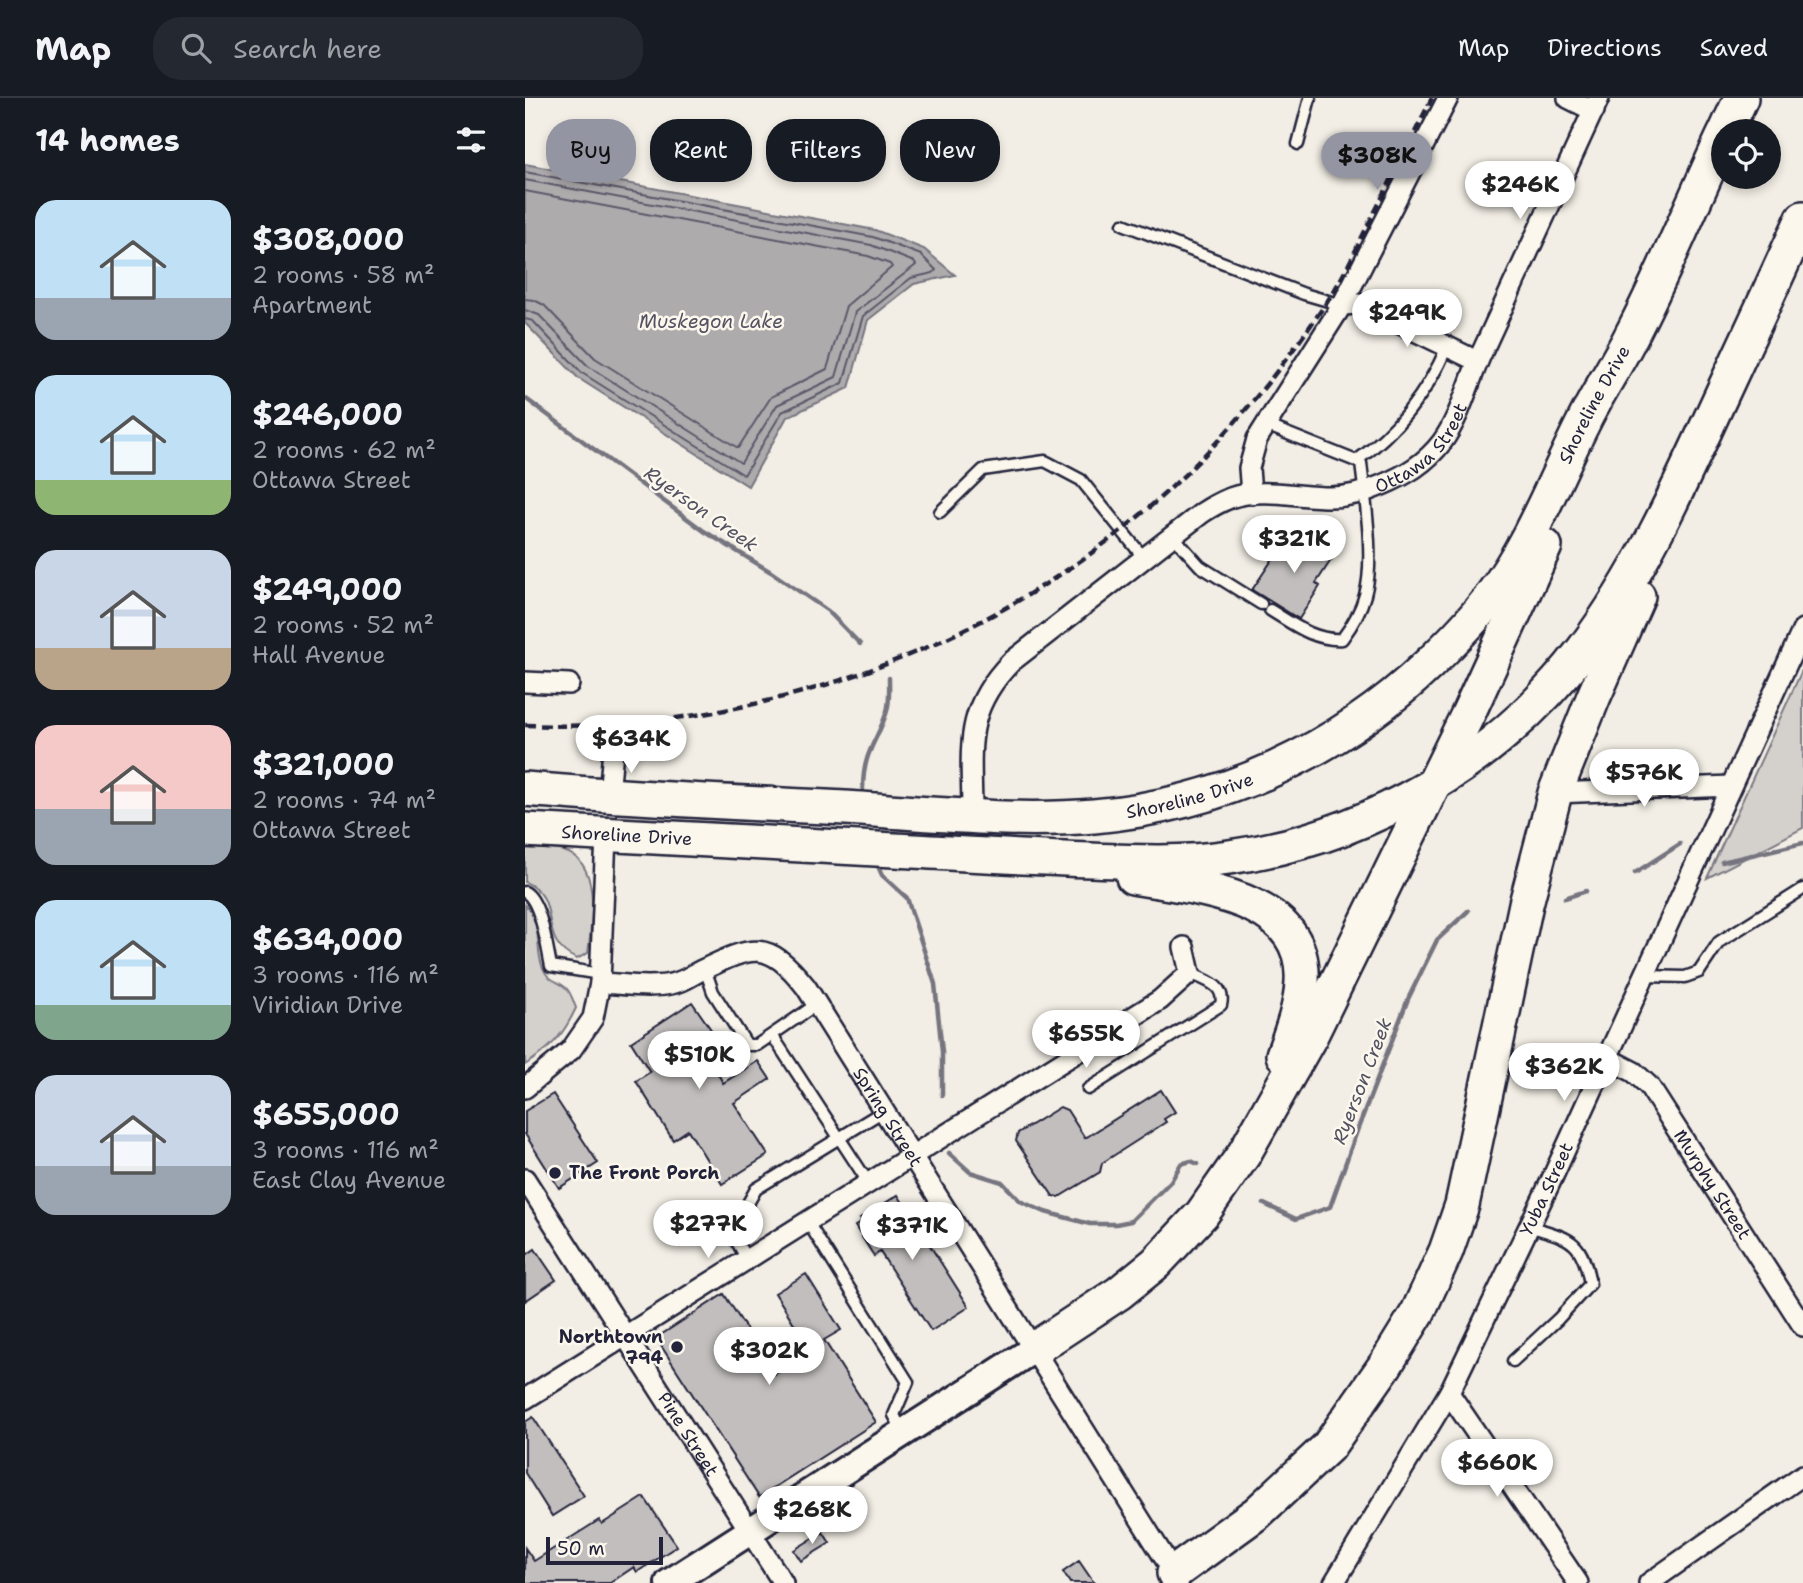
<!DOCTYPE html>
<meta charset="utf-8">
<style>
:root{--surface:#171b24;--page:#242831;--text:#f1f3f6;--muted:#9ea1a6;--line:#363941;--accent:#9495a2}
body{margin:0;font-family:"Shantell Sans",sans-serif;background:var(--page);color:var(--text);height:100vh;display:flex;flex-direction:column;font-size:26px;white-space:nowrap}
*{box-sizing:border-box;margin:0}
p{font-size:23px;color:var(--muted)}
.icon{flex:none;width:38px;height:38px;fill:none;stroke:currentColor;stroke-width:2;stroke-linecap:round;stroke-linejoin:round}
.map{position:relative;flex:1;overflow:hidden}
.panel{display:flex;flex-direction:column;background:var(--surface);width:525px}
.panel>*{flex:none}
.guide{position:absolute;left:21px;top:21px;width:665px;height:63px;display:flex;gap:14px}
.fabs{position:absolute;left:1186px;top:21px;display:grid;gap:14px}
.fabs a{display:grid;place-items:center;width:70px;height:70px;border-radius:50%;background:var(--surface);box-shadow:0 4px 10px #0003;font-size:35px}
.scale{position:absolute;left:21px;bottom:18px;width:117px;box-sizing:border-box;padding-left:7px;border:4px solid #22223b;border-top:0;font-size:19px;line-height:24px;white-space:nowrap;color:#22223b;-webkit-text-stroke:5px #fbf7ec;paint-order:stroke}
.price{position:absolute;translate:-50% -60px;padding:0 16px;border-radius:24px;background:#fff;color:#222;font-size:23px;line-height:46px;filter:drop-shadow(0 2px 4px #0008)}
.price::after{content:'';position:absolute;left:50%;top:42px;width:21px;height:16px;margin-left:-10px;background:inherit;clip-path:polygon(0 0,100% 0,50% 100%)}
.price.selected{background:var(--accent);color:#111}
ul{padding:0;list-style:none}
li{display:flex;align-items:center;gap:21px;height:175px;padding:0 35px}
li span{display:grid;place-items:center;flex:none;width:196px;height:140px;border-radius:21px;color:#555}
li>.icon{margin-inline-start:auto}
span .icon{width:84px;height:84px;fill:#fffc;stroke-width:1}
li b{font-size:30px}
h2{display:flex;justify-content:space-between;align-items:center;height:84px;padding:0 35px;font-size:30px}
.tag{padding:0 24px;border-radius:28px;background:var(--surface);box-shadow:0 4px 10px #0003;font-size:24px;line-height:63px}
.tag.selected{background:var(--accent);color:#111}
header{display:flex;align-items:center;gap:42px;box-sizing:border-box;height:98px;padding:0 35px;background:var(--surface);border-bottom:2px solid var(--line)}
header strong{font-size:33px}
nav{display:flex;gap:38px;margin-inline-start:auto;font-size:24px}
.search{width:490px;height:63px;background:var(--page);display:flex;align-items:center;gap:18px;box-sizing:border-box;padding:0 24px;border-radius:28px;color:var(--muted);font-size:26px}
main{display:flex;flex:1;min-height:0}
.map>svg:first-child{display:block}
.green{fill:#d4d1cc;stroke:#7b7a84;stroke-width:2}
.water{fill:#aeabad;stroke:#76747f;stroke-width:2}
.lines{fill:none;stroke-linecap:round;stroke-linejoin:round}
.shore{stroke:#5a5969;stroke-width:2}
.stream{stroke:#76747f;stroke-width:4.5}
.building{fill:#c2bebe;stroke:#22223b;stroke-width:2}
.lane-casing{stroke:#22223b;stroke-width:15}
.street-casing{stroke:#22223b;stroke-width:24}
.secondary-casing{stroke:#22223b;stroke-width:32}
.highway-casing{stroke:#22223b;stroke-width:38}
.lane{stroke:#fbf7ec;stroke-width:10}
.street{stroke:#fbf7ec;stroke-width:19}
.secondary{stroke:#fbf7ec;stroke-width:26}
.highway{stroke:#fbf7ec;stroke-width:33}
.rail{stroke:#22223b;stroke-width:4.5;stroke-dasharray:10 5;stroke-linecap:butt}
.poi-dot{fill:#22223b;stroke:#fbf7ec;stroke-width:2.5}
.labels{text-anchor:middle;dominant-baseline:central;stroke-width:5;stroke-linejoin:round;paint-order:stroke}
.street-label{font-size:18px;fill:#22223b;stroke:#fbf7ec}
.poi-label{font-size:18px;font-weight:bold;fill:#22223b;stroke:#fbf7ec;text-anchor:start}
.water-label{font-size:19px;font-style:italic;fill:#535263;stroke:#fbf7ec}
</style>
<header>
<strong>Map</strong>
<div class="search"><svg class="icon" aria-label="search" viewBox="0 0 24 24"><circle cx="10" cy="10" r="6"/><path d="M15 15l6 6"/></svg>Search here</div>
<nav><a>Map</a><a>Directions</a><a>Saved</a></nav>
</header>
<main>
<section class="panel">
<h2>14 homes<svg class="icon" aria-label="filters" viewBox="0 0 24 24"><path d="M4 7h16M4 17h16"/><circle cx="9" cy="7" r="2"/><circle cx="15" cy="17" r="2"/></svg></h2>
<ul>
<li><span style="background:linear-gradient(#bfe0f5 70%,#9aa5b1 0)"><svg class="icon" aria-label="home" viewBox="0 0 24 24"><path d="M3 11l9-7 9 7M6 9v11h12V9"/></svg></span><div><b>$308,000</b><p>2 rooms · 58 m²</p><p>Apartment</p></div></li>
<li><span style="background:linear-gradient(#bfe0f5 75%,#8fb573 0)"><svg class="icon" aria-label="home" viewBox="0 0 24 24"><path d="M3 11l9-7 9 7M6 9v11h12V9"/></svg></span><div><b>$246,000</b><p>2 rooms · 62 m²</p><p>Ottawa Street</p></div></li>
<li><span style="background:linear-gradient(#c9d6e8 70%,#b9a48a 0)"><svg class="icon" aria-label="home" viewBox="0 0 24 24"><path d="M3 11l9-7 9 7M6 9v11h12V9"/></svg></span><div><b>$249,000</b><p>2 rooms · 52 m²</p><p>Hall Avenue</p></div></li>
<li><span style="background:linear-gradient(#f6c9c9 60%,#9aa5b1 0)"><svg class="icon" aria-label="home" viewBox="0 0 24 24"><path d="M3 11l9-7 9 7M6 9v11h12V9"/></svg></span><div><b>$321,000</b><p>2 rooms · 74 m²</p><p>Ottawa Street</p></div></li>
<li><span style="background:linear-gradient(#bfe0f5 75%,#7fa58c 0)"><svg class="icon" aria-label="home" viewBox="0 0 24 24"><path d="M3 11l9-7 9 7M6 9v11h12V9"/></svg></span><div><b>$634,000</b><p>3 rooms · 116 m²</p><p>Viridian Drive</p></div></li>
<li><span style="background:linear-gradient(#c9d6e8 65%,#9aa5b1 0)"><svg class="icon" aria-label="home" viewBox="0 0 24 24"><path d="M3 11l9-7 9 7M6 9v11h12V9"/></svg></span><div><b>$655,000</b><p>3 rooms · 116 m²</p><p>East Clay Avenue</p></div></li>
</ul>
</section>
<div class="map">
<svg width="1278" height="1485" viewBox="0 0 1278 1485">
<rect width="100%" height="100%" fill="#f2eee5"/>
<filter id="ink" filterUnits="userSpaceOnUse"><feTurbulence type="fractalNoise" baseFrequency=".0143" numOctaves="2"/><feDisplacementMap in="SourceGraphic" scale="14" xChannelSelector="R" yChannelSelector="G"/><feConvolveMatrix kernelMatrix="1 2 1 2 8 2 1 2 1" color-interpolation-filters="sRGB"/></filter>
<g filter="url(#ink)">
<path class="green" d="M1278 570V730L1182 780Z
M0 750C12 751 27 749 38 753 77 763 67 825 63 855L52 861C9 843 40 801 0 784Z
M0 807C20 824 7 857 22 877 26 882 36 885 41 890 46 894 48 903 51 910 38 938 26 950 0 967Z"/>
<path class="water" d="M0 66 350 132 399 151 430 177 389 186 343 222 324 290 262 319 223 388 53 280 0 225Z"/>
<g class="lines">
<path class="shore" d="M0 74 348 139 396 157 411 172 408 175 386 180 338 218 318 285 257 314 219 377 57 275 8 223 0 221
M0 82 346 147 389 164 391 167 330 214 311 279 252 307 216 365 63 268 14 217 0 212
M0 93 343 158 365 166 367 169 321 208 302 271 246 299 213 350 70 260 19 207 9 202 0 201"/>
<path class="stream" d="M0 300 179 433 246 474 303 513 335 546
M338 691C338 653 352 645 362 613 365 603 364 590 364 580
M1197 764 1278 745
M353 768 357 777 382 800 410 886 417 954V997
M1110 775 1155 746
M1040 800 1061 793
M424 1055 445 1074 477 1084 495 1103 520 1114 565 1126H591L606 1123 646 1083 656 1066 666 1063 673 1066
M739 1106 771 1121 805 1109 832 1033 883 901 912 842 943 813"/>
</g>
<path class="building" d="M767 432 808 459 791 485 795 488 774 521 727 492Z
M167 904 196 946 197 957 186 963 198 985 233 963 245 981 209 1005 243 1057 197 1086 163 1032 148 1042 111 983 125 974 106 944Z
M636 992 650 1014 639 1021 641 1024 577 1065 575 1074 534 1099 528 1098 491 1043 493 1035 535 1009 542 1012 560 1040Z
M28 996 73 1065 34 1090 0 1036V1013Z
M373 1097 444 1209 406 1233 355 1154 349 1158 330 1128 337 1124 335 1121Z
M10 1151 31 1182 0 1203V1158Z
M281 1176 316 1232 299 1242 351 1324 234 1399 131 1240 199 1196 250 1276 286 1253 250 1195Z
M8 1319 59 1398 27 1418 0 1375V1324Z
M119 1399 152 1448 112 1474 109 1469 85 1485H0V1450L9 1463 74 1422 77 1426Z
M298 1434 305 1445 276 1463 269 1452Z
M554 1463 569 1485H545L538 1474Z"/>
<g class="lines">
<g class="lane-casing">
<path id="lane" d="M773 46 785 0
M598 126 779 196 817 207
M741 327 836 365C840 401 850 462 840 497 836 512 826 529 817 541 789 543 768 526 745 512
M831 363C873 333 902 295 922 249
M415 414 458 372 520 363 556 382 619 460
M648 438 675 468 736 506
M0 794C16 803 22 850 26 868L75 876
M180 871 188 894 222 947H232L292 906
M1119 878 1160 879 1174 874 1194 844 1278 791
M247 937 343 1084
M563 991 696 907C701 887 680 882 665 875
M282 1123 383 1284 369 1317 378 1334
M222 1161 210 1141 208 1132 231 1091 360 1012
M988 1263 1033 1221 1065 1186C1057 1140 1045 1141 1004 1128"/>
</g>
<g class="street-casing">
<g id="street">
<path d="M1043 0 1069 13"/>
<path d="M817 207 834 206 952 263"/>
<path d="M726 396 724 370 732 341 817 207 923 0"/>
<path d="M0 584 44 586"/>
<path d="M1030 695 1206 688"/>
<path d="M84 698 88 652"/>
<path id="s1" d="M447 717C447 652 437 614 486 564L677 415C686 409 695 404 705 400 737 389 772 399 805 399 823 399 841 394 857 387 881 377 901 365 917 344 936 318 944 281 958 252 997 168 1036 84 1074 0"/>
<path id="s2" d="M75 885C99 886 127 891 150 885 159 883 167 877 175 873 227 848 242 840 281 889L654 1483"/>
<path id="s3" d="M1082 960 1109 974 1124 988 1278 1228"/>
<path d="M0 990 46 952 68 920 75 885 81 737"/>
<path id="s4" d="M0 1081 258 1485"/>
<path d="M924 1295 1053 1485"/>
<path d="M0 1301 635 902 665 875 659 849"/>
<path id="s5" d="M809 1485 924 1295 1024 1087 1278 531"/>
<path d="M1124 1485 1278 1377"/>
</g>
</g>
<g class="secondary-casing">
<path id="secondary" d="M144 1485 509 1251"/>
</g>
<g class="highway-casing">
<g id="highway">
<path d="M1201 33 1216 0"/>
<path id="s6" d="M0 691C106 700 213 705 320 710 402 715 487 725 569 718 696 707 813 653 904 566 926 545 949 522 967 497 1006 445 1029 382 1058 325 1073 294 1092 266 1107 236 1141 171 1168 103 1199 37"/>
<path id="s7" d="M0 732C129 739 259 746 388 753 447 756 507 760 566 762 612 764 658 766 704 759 843 740 973 664 1058 552 1113 479 1152 394 1190 311 1220 247 1249 184 1278 120"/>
<path d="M608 779C670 790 782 797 777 884 776 909 766 935 758 957"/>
<path d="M509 1251 594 1195 631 1165 677 1116 719 1056 785 939 943 616 1020 448"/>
<path d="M649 1475 732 1415 803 1349 861 1266 893 1214 921 1153 937 1107 1001 806 1030 695 1069 598 1113 498"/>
</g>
</g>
<use href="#lane" class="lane"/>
<use href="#street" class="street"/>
<use href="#secondary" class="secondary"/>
<use href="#highway" class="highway"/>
<path class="rail" d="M0 627C220 636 445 559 614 418 687 357 748 284 801 205 818 181 830 153 843 127 865 85 886 42 907 0"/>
</g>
</g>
<g class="poi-dot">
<circle cx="30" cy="1075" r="7"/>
<circle cx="152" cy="1249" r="7"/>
</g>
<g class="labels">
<g class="street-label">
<text stroke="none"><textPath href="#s6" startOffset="1255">Shoreline Drive</textPath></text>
<text stroke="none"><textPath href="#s1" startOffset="648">Ottawa Street</textPath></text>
<text stroke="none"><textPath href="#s6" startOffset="668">Shoreline Drive</textPath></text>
<text stroke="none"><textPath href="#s7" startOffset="102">Shoreline Drive</textPath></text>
<text stroke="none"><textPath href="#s2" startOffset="380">Spring Street</textPath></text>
<text stroke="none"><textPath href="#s3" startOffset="168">Murphy Street</textPath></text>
<text stroke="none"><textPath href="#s5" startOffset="448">Yuba Street</textPath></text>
<text stroke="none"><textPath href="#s4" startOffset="303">Pine Street</textPath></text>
</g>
<g class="poi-label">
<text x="44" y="1075">The Front Porch</text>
<text x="138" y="1239" text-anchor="end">Northtown<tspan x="138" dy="21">794</tspan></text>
</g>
<g class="water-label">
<text x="186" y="223">Muskegon Lake</text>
<text transform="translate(176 411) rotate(35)">Ryerson Creek</text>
<text transform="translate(837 983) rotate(-69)">Ryerson Creek</text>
</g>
</g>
</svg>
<div class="fabs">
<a><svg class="icon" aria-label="locate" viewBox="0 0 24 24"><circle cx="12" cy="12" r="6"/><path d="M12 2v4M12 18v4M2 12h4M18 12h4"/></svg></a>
</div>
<div class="scale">50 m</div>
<b class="price selected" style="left:852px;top:94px">$308K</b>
<b class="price" style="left:995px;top:123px">$246K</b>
<b class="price" style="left:882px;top:251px">$249K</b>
<b class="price" style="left:769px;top:477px">$321K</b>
<b class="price" style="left:106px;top:677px">$634K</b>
<b class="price" style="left:1119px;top:711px">$576K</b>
<b class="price" style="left:561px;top:972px">$655K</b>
<b class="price" style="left:174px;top:993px">$510K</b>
<b class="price" style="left:1039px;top:1005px">$362K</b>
<b class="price" style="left:183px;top:1162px">$277K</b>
<b class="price" style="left:387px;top:1164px">$371K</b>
<b class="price" style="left:244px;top:1289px">$302K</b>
<b class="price" style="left:972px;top:1401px">$660K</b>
<b class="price" style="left:287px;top:1448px">$268K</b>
<div class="guide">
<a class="tag selected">Buy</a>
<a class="tag">Rent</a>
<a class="tag">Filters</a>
<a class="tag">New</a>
</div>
</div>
</main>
